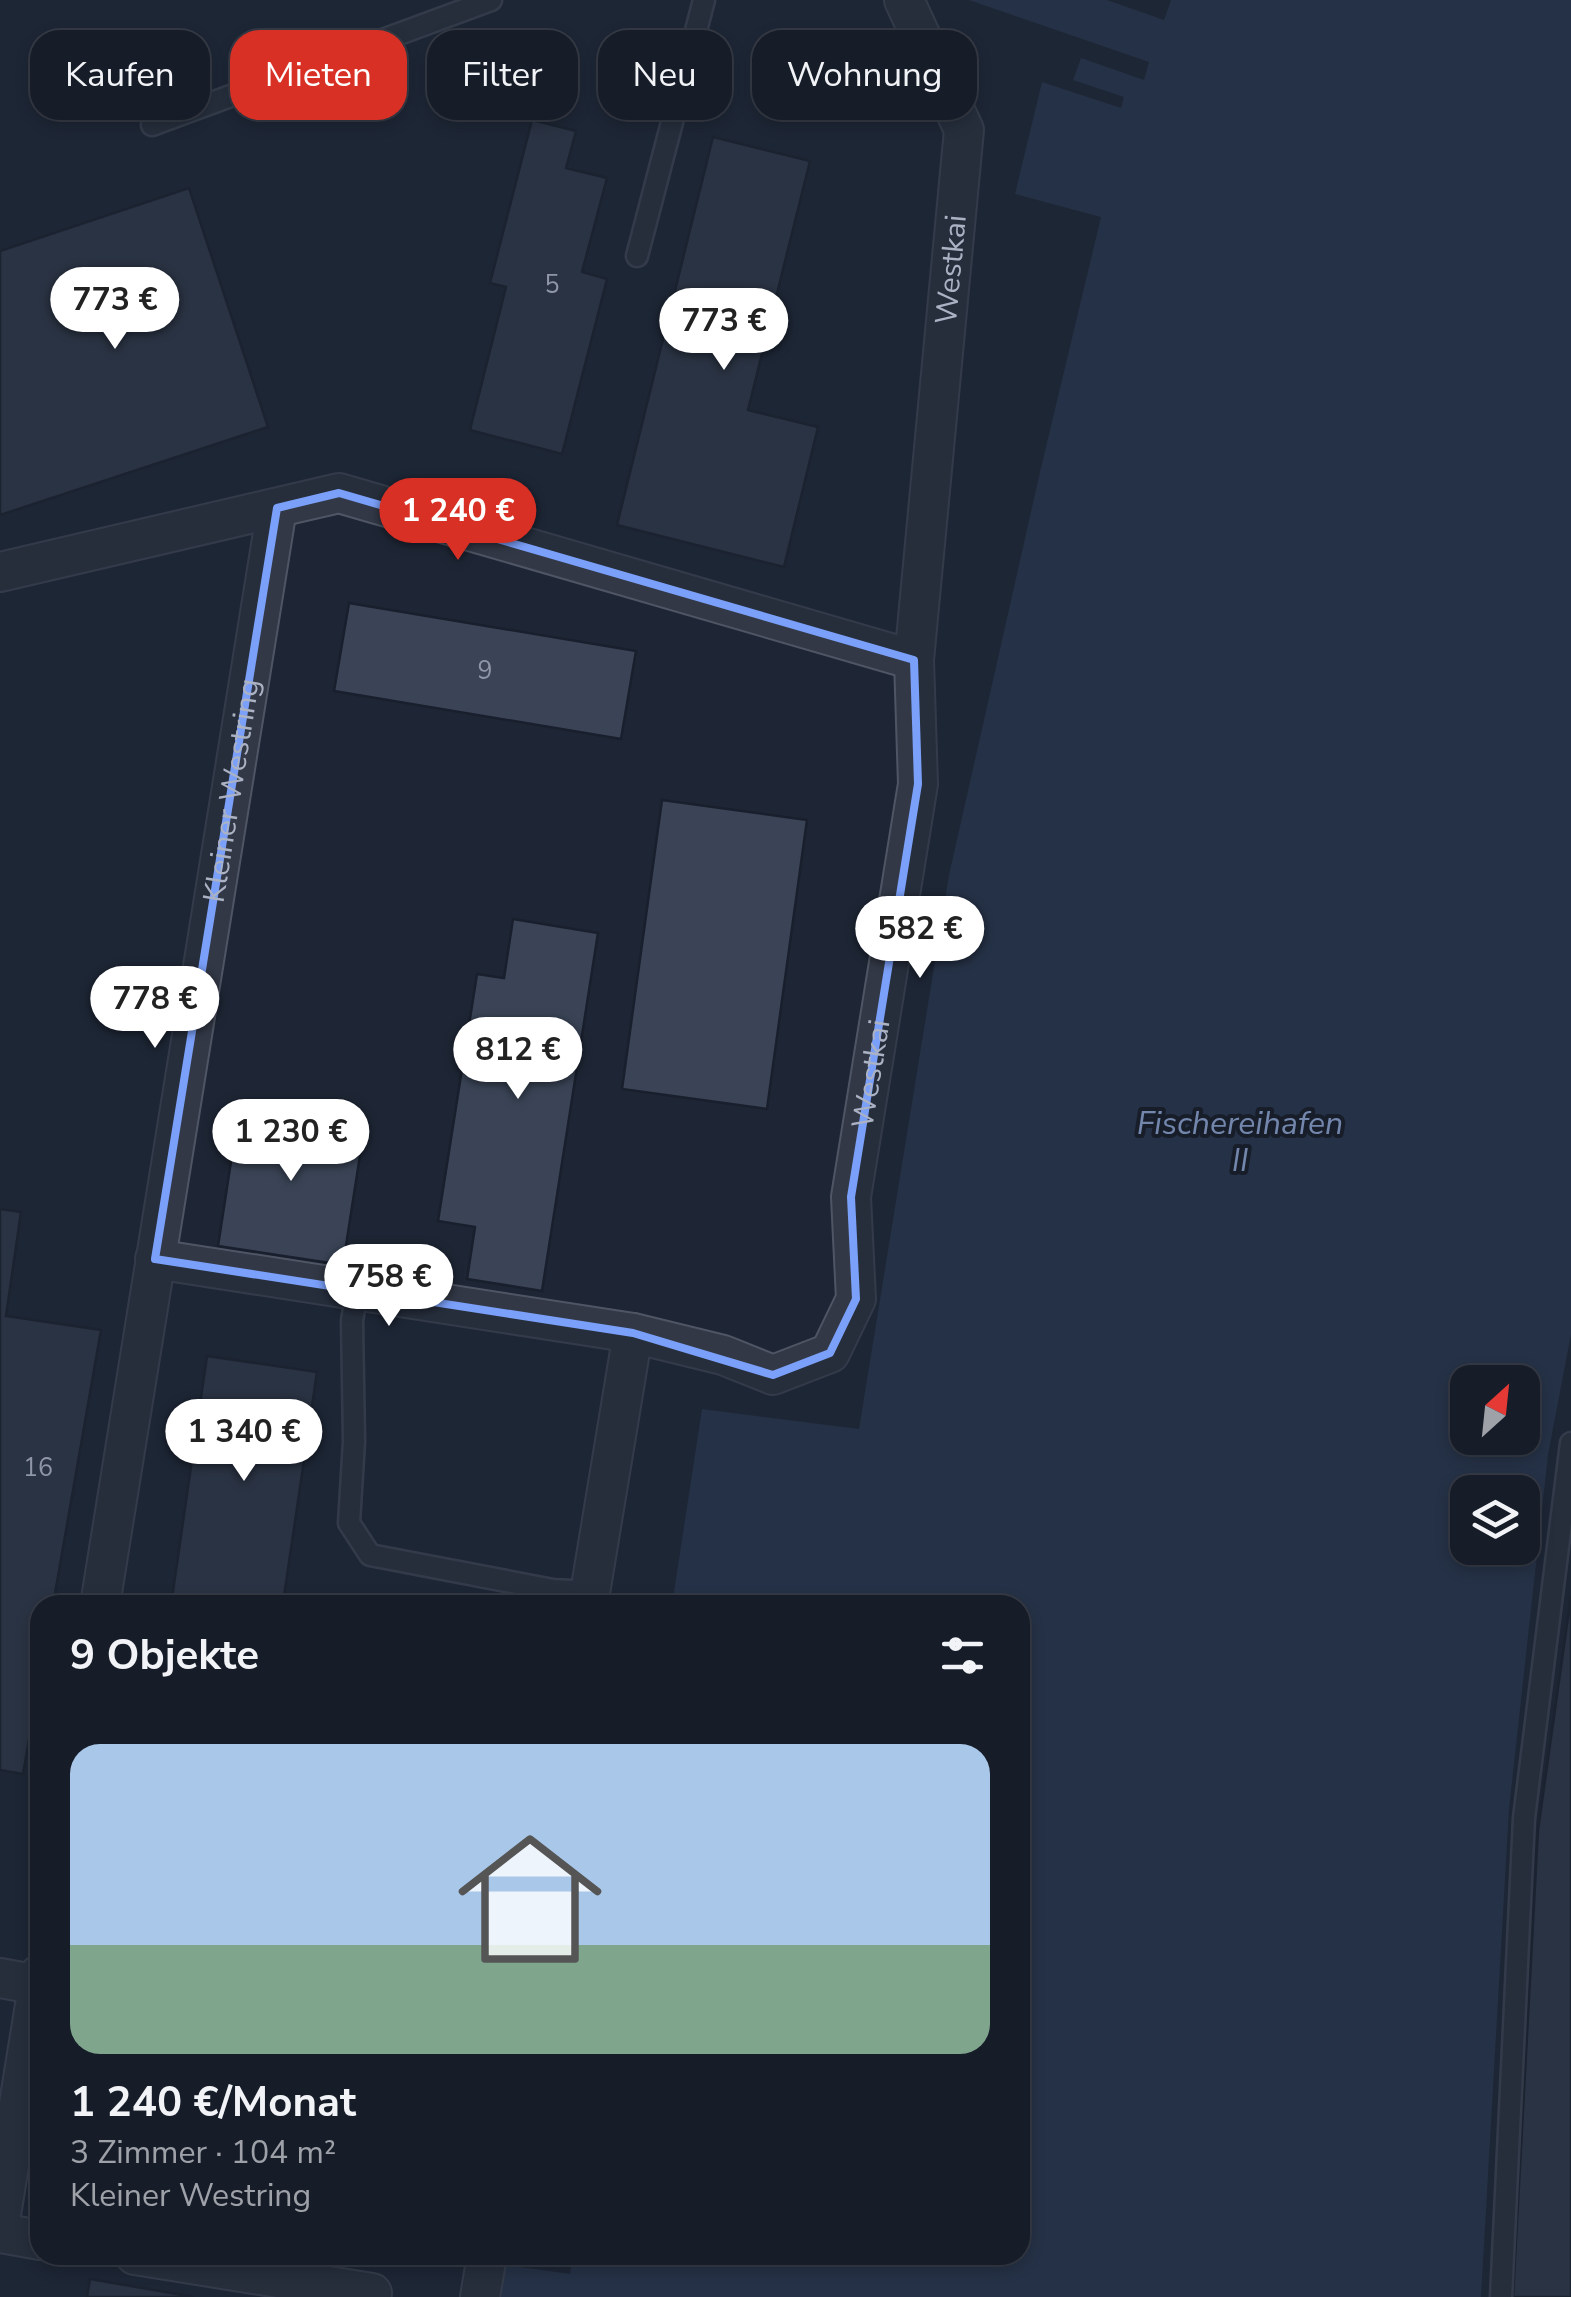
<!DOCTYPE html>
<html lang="de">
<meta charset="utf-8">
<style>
:root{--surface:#161c28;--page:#232934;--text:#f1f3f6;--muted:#9ea1a8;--line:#353a45;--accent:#d93025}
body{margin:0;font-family:"Nunito Sans",sans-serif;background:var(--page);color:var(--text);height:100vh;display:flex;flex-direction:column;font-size:38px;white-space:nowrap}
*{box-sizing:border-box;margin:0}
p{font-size:32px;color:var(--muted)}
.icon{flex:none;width:55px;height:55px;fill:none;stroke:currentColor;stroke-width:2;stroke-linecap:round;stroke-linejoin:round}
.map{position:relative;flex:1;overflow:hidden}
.sheet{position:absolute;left:30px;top:1595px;width:1000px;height:670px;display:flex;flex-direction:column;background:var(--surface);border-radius:30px;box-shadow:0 5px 15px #0003,0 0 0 2px var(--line)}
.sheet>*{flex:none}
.hud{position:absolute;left:30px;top:30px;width:1000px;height:90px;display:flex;gap:20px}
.needle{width:65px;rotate:27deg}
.controls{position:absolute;left:1450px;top:1365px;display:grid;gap:20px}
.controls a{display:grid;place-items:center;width:90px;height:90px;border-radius:20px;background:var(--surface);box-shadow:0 5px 15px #0003,0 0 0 2px var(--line);font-size:50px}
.price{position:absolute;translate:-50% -85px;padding:0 22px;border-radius:35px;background:#fff;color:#222;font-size:32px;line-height:65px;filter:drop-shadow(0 2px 5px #0008)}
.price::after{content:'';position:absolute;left:50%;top:60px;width:30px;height:22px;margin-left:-15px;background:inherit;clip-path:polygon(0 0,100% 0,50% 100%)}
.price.on{background:var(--accent);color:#fff}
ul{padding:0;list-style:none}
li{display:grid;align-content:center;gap:20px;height:530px;padding:0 40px}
li span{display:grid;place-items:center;height:310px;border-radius:30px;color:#555}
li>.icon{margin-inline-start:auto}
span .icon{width:180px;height:180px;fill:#fffc;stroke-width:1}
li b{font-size:42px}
h2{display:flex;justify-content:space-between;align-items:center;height:120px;padding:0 40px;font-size:42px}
.chip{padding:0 35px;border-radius:30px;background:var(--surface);box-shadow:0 5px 15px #0003,0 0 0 2px var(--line);font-size:35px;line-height:90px}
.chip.on{background:var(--accent);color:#fff}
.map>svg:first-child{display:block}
.water{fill:#303e5b;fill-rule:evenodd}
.building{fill:#3a4456;stroke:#191f2c;stroke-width:2.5}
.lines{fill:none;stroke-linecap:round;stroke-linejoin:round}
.lane-casing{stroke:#4f5564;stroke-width:25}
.street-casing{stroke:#4f5564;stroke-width:42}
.lane{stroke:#323846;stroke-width:20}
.street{stroke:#323846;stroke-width:38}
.marked{fill:none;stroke:#7ba0f9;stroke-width:8;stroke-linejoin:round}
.labels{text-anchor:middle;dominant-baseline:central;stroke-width:8;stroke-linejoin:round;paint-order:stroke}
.number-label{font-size:25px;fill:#8f96a8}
.street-label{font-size:30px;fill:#abb2c3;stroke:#181d2a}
.water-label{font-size:32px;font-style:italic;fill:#7386ac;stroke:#181d2a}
</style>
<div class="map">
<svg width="1571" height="2297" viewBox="0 0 1571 2297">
<rect width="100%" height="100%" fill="#1e2635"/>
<path class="water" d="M969 0H1107L1164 20 1171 0H1571V1334L1548 1455 1509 1809 1481 2297H501L506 2265 570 2274 573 2255H1020V1605H672L702 1409 859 1429 949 875 1040 472 1101 217 1015 194 1042 82 1121 108 1124 97 1073 80 1081 58 1144 80 1149 62ZM1468 1382H1522V1438H1468ZM1468 1492H1522V1548H1468Z"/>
<path class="building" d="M532 120 576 131 566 168 607 178 582 272 607 279 562 454 470 430 506 287 490 283Z
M713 137 810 161 748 410 818 427 784 567 617 525Z
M189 188 268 427 0 515V251Z
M349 603 636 651 621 739 334 691Z
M662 800 807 820 767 1109 622 1089Z
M513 919 598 933 542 1291 467 1279 475 1227 438 1221 477 974 504 978Z
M240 1103 365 1123 343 1265 218 1246Z
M0 1209 21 1212 6 1316 101 1330 53 1605H40V1676L23 1774 0 1770Z
M207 1356 317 1372 283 1603 294 1605H171Z
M1571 1596V2297H1513L1538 1830Z
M357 2255H413L412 2263Z
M90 2279 194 2297H87Z"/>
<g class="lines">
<g class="lane-casing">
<path id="lane" d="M152 125 491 0
M637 256 704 0
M357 1290 352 1321 354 1441 349 1523 370 1555 553 1590 590 1592
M1501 2297 1524 1818 1571 1443"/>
</g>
<g class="street-casing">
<g id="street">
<path d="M0 572 339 493 914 660"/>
<path d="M155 1259 633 1333"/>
<path id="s1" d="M100 1605 277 508"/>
<path id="s2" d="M588 1605 633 1333 723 1355 773 1375 830 1353 856 1299 851 1197 918 784 914 660 964 130 904 0"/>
<path d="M0 1978 38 1985"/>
<path d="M0 2221 40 1974"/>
<path d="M0 2233 40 2240"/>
<path d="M135 2255 372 2293"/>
<path d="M480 2297 487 2255"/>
</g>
</g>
<use href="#lane" class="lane"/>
<use href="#street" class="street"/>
</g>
<path d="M0 0H1571V2297H0ZM339 493 914 660 918 784 851 1197 856 1299 830 1353 773 1375 633 1333 155 1259 277 508Z" fill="#1e2635" fill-opacity=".55" fill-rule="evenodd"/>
<path class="marked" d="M339 493 914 660 918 784 851 1197 856 1299 830 1353 773 1375 633 1333 155 1259 277 508Z"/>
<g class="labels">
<g class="number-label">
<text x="552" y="285">5</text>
<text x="485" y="671">9</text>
<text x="38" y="1468">16</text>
</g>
<g class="street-label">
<text stroke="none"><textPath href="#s2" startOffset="1580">Westkai</textPath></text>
<text stroke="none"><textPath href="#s1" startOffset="825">Kleiner Westring</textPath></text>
<text stroke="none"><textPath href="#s2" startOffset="770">Westkai</textPath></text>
</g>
<g class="water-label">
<text x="1240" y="1123">Fischereihafen<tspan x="1240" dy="37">II</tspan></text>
</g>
</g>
</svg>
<div class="controls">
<a><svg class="needle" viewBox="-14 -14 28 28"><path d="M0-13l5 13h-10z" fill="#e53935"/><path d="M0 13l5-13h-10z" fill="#9ea1a8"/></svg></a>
<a><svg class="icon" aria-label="layers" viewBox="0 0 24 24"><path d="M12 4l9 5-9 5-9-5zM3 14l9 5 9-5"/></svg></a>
</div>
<b class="price" style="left:115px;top:352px">773 €</b>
<b class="price" style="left:724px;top:373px">773 €</b>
<b class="price on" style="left:458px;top:563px">1 240 €</b>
<b class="price" style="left:920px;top:981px">582 €</b>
<b class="price" style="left:155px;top:1051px">778 €</b>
<b class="price" style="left:518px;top:1102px">812 €</b>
<b class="price" style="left:291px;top:1184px">1 230 €</b>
<b class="price" style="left:389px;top:1329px">758 €</b>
<b class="price" style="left:244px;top:1484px">1 340 €</b>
<div class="hud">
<a class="chip">Kaufen</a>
<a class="chip on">Mieten</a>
<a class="chip">Filter</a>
<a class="chip">Neu</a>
<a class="chip">Wohnung</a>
</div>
<section class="sheet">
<h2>9 Objekte<svg class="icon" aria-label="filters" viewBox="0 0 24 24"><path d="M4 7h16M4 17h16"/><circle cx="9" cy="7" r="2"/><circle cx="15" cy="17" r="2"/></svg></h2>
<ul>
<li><span style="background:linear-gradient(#a9c7e8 65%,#7fa58c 0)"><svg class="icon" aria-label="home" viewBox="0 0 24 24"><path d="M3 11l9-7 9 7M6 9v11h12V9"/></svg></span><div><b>1 240 €/Monat</b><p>3 Zimmer · 104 m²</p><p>Kleiner Westring</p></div></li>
</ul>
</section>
</div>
